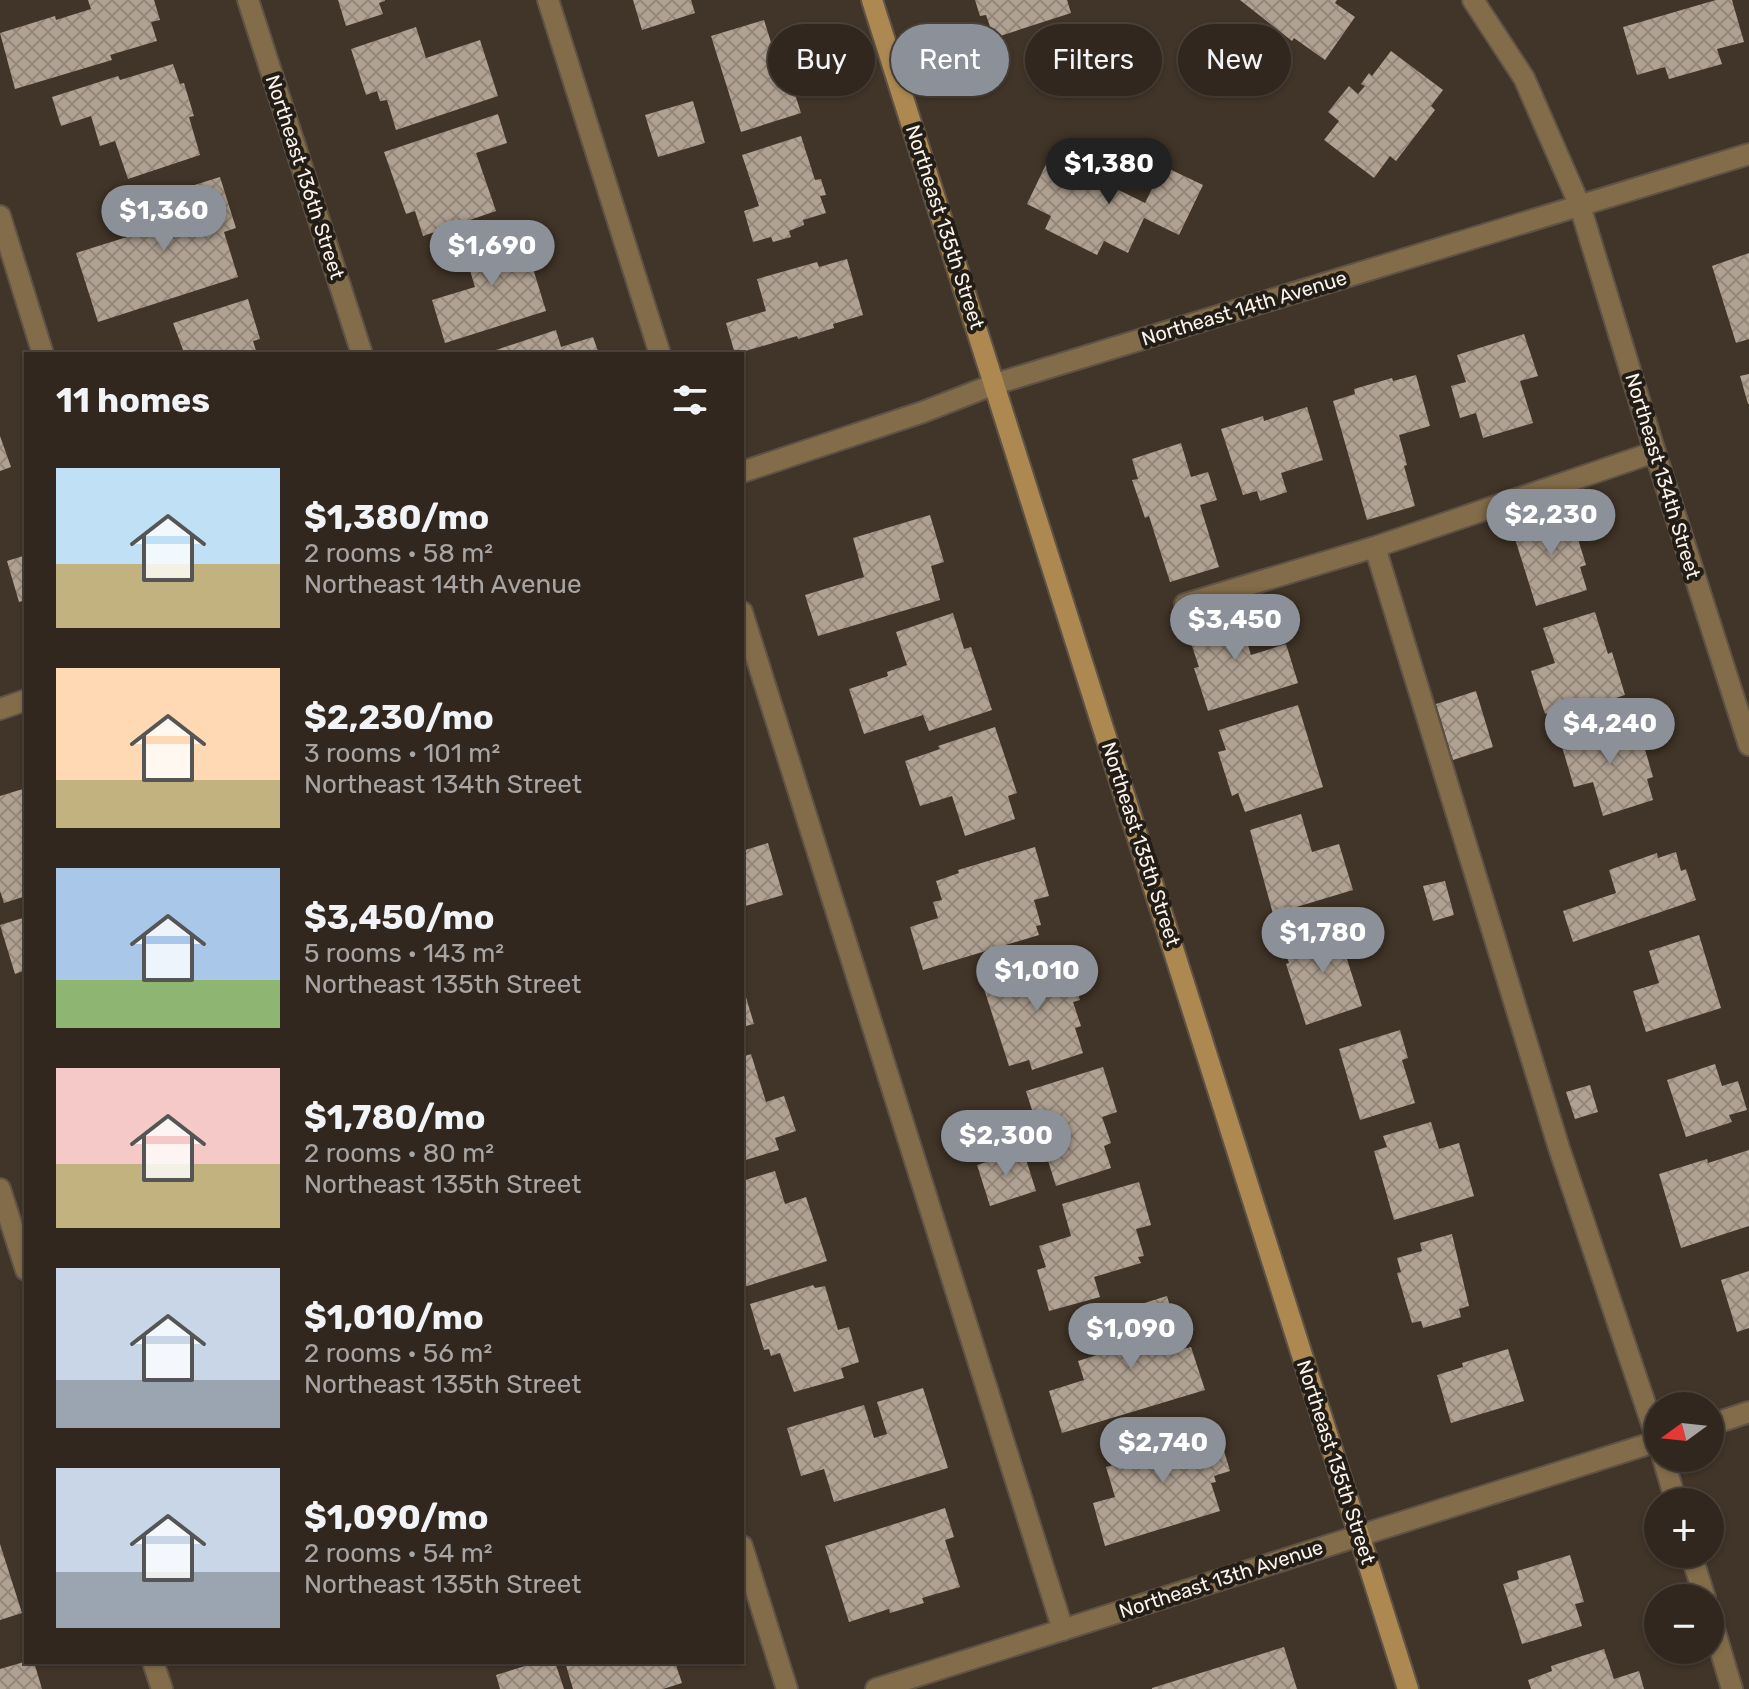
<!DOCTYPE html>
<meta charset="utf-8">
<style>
:root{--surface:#31271e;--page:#3d332b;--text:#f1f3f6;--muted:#a8a5a4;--line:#4c443c;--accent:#8c9099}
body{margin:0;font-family:Rubik,sans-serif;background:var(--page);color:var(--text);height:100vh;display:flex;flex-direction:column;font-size:30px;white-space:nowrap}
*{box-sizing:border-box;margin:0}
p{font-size:26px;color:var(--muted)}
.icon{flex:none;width:44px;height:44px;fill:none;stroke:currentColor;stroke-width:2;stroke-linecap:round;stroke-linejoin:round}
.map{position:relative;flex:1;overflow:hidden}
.panel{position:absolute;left:24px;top:352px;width:720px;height:1312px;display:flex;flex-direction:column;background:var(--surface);border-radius:0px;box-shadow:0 2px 6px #0004,0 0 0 2px var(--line)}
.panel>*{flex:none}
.top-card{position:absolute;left:768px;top:24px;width:760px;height:72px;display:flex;gap:16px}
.needle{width:52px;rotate:255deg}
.fabs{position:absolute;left:1644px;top:1392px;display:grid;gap:16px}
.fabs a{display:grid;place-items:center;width:80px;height:80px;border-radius:50%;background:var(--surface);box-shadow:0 2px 6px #0004,0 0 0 2px var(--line);font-size:40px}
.price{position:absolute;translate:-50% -68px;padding:0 18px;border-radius:28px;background:var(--accent);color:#fff;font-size:26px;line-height:52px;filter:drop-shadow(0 2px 4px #0008)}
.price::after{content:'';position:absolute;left:50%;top:48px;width:24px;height:18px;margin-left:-12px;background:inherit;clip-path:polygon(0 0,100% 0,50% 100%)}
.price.selected{background:#222;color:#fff}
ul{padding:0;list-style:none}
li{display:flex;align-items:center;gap:24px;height:200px;padding:0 32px}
li span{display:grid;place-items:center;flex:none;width:224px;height:160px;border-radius:0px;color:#555}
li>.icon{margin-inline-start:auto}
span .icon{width:96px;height:96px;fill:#fffc;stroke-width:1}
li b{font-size:34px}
h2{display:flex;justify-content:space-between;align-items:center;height:96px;padding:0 32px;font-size:34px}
.tag{padding:0 28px;border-radius:36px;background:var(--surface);box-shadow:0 2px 6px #0004,0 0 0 2px var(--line);font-size:28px;line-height:72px}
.tag.selected{background:var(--accent);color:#fff}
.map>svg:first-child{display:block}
.building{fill:url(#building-cross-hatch)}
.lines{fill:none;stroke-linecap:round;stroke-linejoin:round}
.service-casing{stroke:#5f5247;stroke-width:24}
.minor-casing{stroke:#5f5247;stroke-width:24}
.tertiary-casing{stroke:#5f5247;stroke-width:24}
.secondary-casing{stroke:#5f5247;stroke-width:24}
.service{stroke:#826c4a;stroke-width:20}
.minor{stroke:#826c4a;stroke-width:20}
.tertiary{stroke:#826c4a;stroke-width:20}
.secondary{stroke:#ad8951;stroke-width:20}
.labels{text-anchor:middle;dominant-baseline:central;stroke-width:8;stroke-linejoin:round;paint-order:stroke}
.street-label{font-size:20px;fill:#fbf2ea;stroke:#231d17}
</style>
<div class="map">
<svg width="1749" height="1689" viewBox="0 0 1749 1689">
<defs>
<pattern id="building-cross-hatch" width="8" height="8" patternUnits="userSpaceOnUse" patternTransform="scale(2)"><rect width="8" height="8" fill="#b1a192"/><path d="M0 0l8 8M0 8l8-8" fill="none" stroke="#92877b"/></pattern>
</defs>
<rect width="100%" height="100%" fill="#413428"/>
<path class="building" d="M88 0H154L160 20 151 22 157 41 110 55 112 60 15 89 0 33 55 16 56 20 91 9Z
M338 0H385V1L379 3 383 14 346 26Z
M633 0H691L695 13 642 30Z
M975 0H1067L1071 13 994 38 986 15 980 16Z
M1240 0H1337L1335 3 1355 17 1325 60 1294 38 1292 41Z
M1716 0H1732L1744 42 1717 49 1722 64 1669 79 1665 67 1637 75 1623 27Z
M764 20 780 71 787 69 801 113 741 132 711 36Z
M416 27 426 58 480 40 498 96 396 130 387 100 380 101 377 91 366 95 351 49Z
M1391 51 1443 90 1431 106 1435 110 1396 161 1390 156 1374 178 1324 140 1339 121 1328 112 1349 86 1358 94 1365 86 1361 84 1369 73 1372 76Z
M173 64 180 84 184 83 194 116 189 117 200 155 128 179 115 141 100 146 91 116 61 126 52 97 118 76 120 80Z
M693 101 705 143 658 157 645 115Z
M498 114 507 143 476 153 496 211 423 236 415 211 406 214 384 152Z
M801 136 815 180 821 179 826 195 820 196 826 213 803 220 804 225 789 231 791 237 773 242 771 237 753 242 744 211 759 206 742 155Z
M1050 156 1145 203 1163 166 1203 185 1179 235 1144 218 1128 253 1104 241 1097 255 1045 229 1051 216 1027 204Z
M220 177 236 228 224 232 238 277 98 322 76 253 146 231 137 203Z
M520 226 546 311 445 343 432 300 475 287 462 244Z
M1749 253V339L1736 343 1712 266Z
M847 259 863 315 833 324 834 328 798 339 797 336 735 354 726 323 766 311 757 279 817 262 819 267Z
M248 299 260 339 253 341 257 354H173L183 350 173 323Z
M556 330 561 347 593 337 599 354H484Z
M1524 334 1538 376 1520 381 1533 423 1483 438 1476 413 1460 418 1451 386 1466 382 1457 355Z
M1749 374V404H1748L1740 376Z
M1416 375 1430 426 1399 435 1407 465 1404 466 1415 506 1367 520 1333 401 1355 394 1354 389 1392 378 1393 381Z
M1307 407 1323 460 1281 473 1287 492 1260 501 1257 491 1243 495 1221 429 1263 416 1264 421Z
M0 436 11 467 0 471Z
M1181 443 1191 477 1208 472 1217 500 1200 505 1219 567 1170 582 1149 516 1145 518 1132 480 1138 479 1132 459Z
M1562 510 1567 528 1574 526 1586 565 1580 567 1587 590 1536 606 1511 526Z
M930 515 944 562 931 566 940 600 818 636 805 595 864 577 853 538Z
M26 555V600L19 602 7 561Z
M1237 609 1251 655 1286 644 1298 683 1208 711 1194 668 1199 667 1185 625Z
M1595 612 1608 654 1612 652 1625 695 1570 713 1568 706 1545 714 1531 671 1555 663 1543 628Z
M953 613 964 649 971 647 992 710 929 731 923 715 864 734 849 689 888 676 887 672 907 665 896 632Z
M1476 691 1493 747 1453 760 1436 704Z
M1298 705 1323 787 1245 812 1238 793 1232 796 1218 752 1226 750 1219 730Z
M1628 719 1635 741 1642 739 1653 777 1647 779 1653 800 1603 816 1593 782 1574 787 1560 740Z
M995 727 1017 793 1008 796 1015 819 965 836 952 796 920 806 905 761 940 749 938 746Z
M26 788V896L4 903 0 891V796Z
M1301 814 1312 852 1339 844 1353 890 1273 914 1250 830Z
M768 843 783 895 742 907V851Z
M1035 847 1049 896 1034 900 1041 925 1036 926 1039 935 923 970 910 927 938 918 933 902 942 900 936 881 959 873 958 870Z
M1676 852 1681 871 1686 869 1696 900 1573 942 1563 911 1616 893 1609 870 1657 853 1658 858Z
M1445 881 1454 915 1433 921 1423 886Z
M26 917V970L15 974 0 925Z
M1346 925 1354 950 1345 953 1362 1006 1306 1025 1286 964 1289 963 1283 946Z
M1699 935 1721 1008 1646 1032 1633 991 1659 983 1649 951Z
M1065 954 1080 1000 1073 1002 1081 1026 1075 1028 1083 1053 1032 1070 1029 1060 1009 1066 984 989 1004 983 1001 975Z
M743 987 754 1024 742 1027V988Z
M1400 1030 1408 1058 1402 1060 1415 1103 1360 1120 1339 1049Z
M751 1054 766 1102 784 1096 796 1131 775 1138 779 1150 742 1161V1057Z
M1715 1064 1722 1086 1738 1081 1747 1110 1729 1115 1732 1122 1686 1137 1667 1080Z
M1103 1067 1117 1112 1102 1117 1111 1143 1104 1146 1111 1168 1056 1186 1026 1091Z
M1590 1085 1598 1112 1575 1119 1566 1092Z
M1431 1122 1439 1149 1459 1143 1474 1196 1394 1220 1374 1151 1387 1147 1383 1136Z
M1023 1150 1036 1191 990 1206 977 1165Z
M1749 1150V1226L1681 1248 1659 1174 1707 1159 1708 1163Z
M775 1171 785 1204 806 1197 827 1261 744 1287 742 1181Z
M1139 1182 1151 1225 1136 1229 1144 1256 1138 1257 1141 1263 1094 1277 1100 1297 1049 1311 1037 1270 1046 1267 1039 1246 1071 1236 1062 1204Z
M1452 1234 1469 1306 1459 1309 1461 1317 1423 1328 1421 1321 1412 1323 1397 1273 1401 1272 1397 1258 1422 1251 1420 1243Z
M1749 1271V1328L1737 1332 1721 1280Z
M813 1285 815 1288 825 1286 838 1330 849 1327 859 1362 841 1368 844 1378 794 1392 780 1353 771 1356 769 1349 764 1350 750 1304Z
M1167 1296 1183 1349 1191 1347 1205 1390 1062 1433 1049 1391 1084 1380 1078 1361 1125 1346 1115 1312Z
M1508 1349 1524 1401 1451 1423 1437 1375 1463 1367 1462 1363Z
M923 1388 948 1468 834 1502 824 1469 801 1476 787 1428 864 1405 874 1438 887 1434 877 1402Z
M1207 1424 1210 1436 1219 1434 1230 1471 1214 1476 1216 1482 1211 1483 1220 1511 1105 1546 1093 1503 1115 1497 1106 1467 1144 1456 1141 1444Z
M945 1508 954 1537 945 1540 960 1587 922 1598 924 1603 890 1613 889 1609 849 1622 825 1546Z
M0 1544 22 1613 0 1620Z
M1570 1555 1584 1602 1575 1604 1582 1626 1522 1644 1503 1584 1519 1579 1517 1571Z
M1284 1647 1297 1689H1152V1688Z
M1604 1649 1614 1679 1639 1671 1644 1689H1531L1528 1680 1552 1671 1551 1666Z
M24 1662H34L42 1689H0V1669Z
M538 1662H555L564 1689H500L496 1675Z
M565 1662H675L682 1683 663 1689H573Z"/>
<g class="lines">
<g class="service-casing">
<path id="service" d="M548 0 660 354
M0 216 43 354
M1375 547 1559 1148 1658 1442
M1185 604 1375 547 1655 452
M742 612 1063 1630
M1663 1458 1676 1502
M1691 1554 1705 1598
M1710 1615 1732 1689"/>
</g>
<g class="minor-casing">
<path id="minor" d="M248 0 362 354
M1473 0 1524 78 1580 206 1655 452 1749 745
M1710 1425 1749 1412
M742 1546 787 1689
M876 1689 1658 1441"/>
</g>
<g class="tertiary-casing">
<path id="tertiary" d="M742 472 923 412 995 384 1749 154
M0 709 26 700
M0 1189 26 1270
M153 1662 162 1689"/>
</g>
<g class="secondary-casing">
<path id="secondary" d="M872 0 1408 1689"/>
</g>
<use href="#service" class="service"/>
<use href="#minor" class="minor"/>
<use href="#tertiary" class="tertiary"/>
<use href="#secondary" class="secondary"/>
</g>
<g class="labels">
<g class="street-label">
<text transform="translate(305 177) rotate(72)">Northeast 136th Street</text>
<text transform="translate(945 227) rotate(72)">Northeast 135th Street</text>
<text transform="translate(1244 308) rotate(-17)">Northeast 14th Avenue</text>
<text transform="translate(1663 476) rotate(73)">Northeast 134th Street</text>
<text transform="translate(1141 844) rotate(72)">Northeast 135th Street</text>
<text transform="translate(1336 1462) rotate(72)">Northeast 135th Street</text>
<text transform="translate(1221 1579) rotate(-18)">Northeast 13th Avenue</text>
</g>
</g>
</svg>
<div class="fabs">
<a><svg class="needle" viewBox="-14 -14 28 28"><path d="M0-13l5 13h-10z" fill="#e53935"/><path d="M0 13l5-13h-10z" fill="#a8a5a4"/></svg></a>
<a>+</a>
<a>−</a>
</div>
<b class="price selected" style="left:1109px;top:206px">$1,380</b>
<b class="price" style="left:164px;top:253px">$1,360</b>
<b class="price" style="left:492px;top:288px">$1,690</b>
<b class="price" style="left:1551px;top:557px">$2,230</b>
<b class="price" style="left:1235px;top:662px">$3,450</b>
<b class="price" style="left:1610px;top:766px">$4,240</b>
<b class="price" style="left:1323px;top:975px">$1,780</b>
<b class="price" style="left:1037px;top:1013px">$1,010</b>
<b class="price" style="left:1006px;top:1178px">$2,300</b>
<b class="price" style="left:1131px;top:1371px">$1,090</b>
<b class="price" style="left:1163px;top:1485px">$2,740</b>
<div class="top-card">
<a class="tag">Buy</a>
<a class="tag selected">Rent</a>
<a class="tag">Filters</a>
<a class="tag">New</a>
</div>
<section class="panel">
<h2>11 homes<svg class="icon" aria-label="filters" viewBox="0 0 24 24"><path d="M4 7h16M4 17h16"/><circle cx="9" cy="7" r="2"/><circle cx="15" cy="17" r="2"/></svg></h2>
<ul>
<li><span style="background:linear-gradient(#bfe0f5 60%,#c2b280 0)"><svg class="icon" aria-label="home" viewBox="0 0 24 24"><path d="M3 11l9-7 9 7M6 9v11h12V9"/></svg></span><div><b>$1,380/mo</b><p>2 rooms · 58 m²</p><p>Northeast 14th Avenue</p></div></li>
<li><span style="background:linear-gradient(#ffd9b3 70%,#c2b280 0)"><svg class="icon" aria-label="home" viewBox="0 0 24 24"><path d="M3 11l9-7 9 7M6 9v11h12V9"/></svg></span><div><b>$2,230/mo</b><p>3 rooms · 101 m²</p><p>Northeast 134th Street</p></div></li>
<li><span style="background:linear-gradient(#a9c7e8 70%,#8fb573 0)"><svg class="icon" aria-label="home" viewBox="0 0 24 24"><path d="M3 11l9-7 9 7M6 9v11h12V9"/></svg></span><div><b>$3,450/mo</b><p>5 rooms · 143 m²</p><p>Northeast 135th Street</p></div></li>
<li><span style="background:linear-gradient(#f6c9c9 60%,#c2b280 0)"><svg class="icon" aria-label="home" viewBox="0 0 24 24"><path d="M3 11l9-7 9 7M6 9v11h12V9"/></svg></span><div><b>$1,780/mo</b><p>2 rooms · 80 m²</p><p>Northeast 135th Street</p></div></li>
<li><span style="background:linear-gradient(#c9d6e8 70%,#9aa5b1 0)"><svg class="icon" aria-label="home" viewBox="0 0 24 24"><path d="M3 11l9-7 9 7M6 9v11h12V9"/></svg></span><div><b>$1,010/mo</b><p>2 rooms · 56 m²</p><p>Northeast 135th Street</p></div></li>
<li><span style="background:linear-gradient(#c9d6e8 65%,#9aa5b1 0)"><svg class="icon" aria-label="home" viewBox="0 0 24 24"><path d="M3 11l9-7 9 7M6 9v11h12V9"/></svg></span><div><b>$1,090/mo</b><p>2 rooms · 54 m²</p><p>Northeast 135th Street</p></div></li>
</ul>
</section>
</div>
